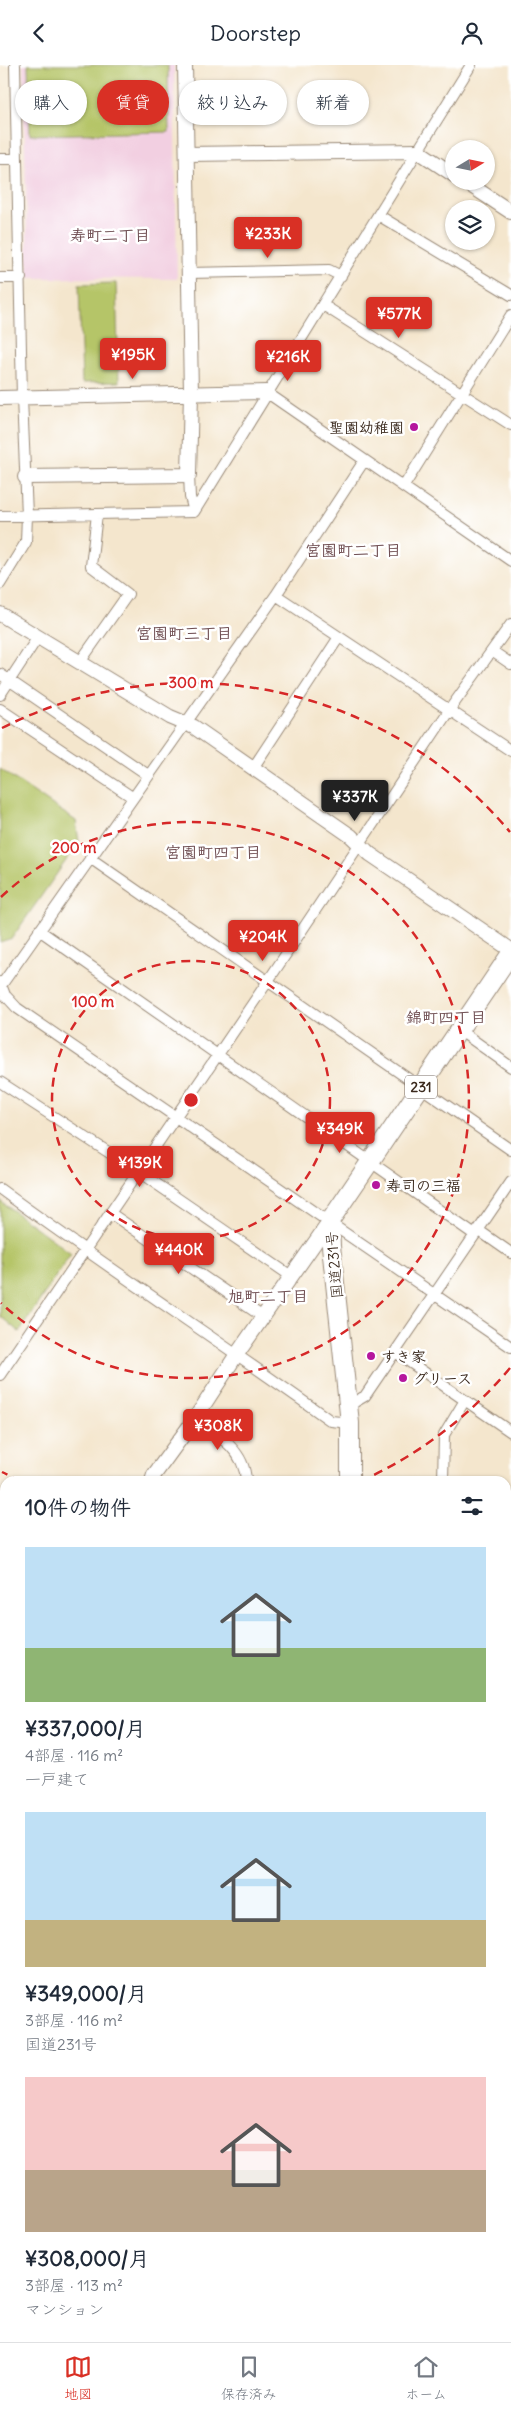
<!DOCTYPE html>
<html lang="ja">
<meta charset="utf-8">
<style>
:root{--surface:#fff;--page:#f2f2f3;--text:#1f2937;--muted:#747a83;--line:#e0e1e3;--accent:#d93025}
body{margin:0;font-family:Delius,"Klee One",sans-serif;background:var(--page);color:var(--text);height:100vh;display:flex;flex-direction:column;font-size:19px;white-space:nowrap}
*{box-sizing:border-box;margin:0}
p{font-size:16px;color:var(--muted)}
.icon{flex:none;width:28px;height:28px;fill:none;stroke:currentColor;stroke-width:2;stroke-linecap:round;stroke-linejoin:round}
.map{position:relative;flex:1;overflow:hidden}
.side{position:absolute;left:0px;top:1411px;width:511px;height:866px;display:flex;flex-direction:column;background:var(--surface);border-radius:15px 15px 0 0;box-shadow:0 1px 4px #0004}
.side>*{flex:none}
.hud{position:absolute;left:15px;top:15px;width:481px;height:45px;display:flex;gap:10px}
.needle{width:32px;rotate:80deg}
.controls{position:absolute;left:445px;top:75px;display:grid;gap:10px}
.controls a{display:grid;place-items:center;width:50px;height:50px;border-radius:50%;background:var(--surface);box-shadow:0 1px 4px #0004;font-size:25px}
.price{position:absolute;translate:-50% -42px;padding:0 11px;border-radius:5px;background:var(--accent);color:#fff;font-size:16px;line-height:32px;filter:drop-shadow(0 1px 2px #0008)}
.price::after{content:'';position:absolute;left:50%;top:30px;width:15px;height:11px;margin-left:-8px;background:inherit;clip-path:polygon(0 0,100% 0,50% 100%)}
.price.current{background:#222;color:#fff}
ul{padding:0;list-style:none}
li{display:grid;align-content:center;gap:10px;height:265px;padding:0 25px}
li span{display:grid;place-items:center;height:155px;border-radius:0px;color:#555}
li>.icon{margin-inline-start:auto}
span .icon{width:90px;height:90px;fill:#fffc;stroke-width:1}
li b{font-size:21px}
h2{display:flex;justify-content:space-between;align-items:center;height:60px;padding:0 25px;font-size:21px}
.tag{padding:0 18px;border-radius:22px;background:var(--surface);box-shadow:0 1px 4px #0004;font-size:18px;line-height:45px}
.tag.current{background:var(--accent);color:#fff}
header{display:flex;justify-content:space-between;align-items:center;height:65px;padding:0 25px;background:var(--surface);font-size:22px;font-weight:600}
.menu{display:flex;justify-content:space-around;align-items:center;height:70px;border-top:1px solid var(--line);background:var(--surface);font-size:14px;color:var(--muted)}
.menu a{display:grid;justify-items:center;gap:2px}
.menu .current{color:var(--accent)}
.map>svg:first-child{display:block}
.built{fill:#f2cfe1}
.green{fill:#b5c568;stroke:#787843}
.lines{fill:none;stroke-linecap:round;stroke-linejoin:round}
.stream{stroke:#77a9e3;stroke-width:2.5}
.street-casing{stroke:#988876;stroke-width:12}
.secondary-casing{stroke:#988876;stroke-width:16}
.highway-casing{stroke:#988876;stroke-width:20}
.street{stroke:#fff;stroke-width:10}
.secondary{stroke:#fff;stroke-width:14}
.highway{stroke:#fff;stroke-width:18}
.ring{fill:none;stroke:#d62828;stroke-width:2.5;stroke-dasharray:9 6}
.poi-dot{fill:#b5179e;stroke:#fff;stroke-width:2}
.labels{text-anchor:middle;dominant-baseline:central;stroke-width:5;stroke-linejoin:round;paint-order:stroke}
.shield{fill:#fff;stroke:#766a62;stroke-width:1}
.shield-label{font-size:14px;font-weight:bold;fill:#3b2a1e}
.poi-label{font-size:15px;font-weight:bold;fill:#3b2a1e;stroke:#fff;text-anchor:start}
.street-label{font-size:15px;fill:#3b2a1e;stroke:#fff}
.neighbourhood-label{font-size:16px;font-weight:bold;fill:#704f53;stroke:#fff}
.centre{fill:#d62828;stroke:#fff;stroke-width:2.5}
.ring-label{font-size:15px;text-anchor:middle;font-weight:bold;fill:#d62828;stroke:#fff;stroke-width:5;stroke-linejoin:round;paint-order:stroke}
</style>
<header><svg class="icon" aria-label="back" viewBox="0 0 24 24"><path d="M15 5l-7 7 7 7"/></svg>Doorstep<svg class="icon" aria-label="person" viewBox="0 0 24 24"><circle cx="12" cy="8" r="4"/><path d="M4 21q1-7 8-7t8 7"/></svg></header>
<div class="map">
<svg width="511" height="2277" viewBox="0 0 511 2277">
<rect width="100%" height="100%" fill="#fff"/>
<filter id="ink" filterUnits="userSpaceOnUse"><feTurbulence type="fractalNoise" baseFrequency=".02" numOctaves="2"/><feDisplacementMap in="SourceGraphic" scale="10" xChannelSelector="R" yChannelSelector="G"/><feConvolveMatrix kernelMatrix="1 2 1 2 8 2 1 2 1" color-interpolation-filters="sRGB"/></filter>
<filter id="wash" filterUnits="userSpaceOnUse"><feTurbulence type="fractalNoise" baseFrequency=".0096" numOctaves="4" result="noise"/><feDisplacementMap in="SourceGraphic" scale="20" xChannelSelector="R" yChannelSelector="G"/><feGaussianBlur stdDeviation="1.12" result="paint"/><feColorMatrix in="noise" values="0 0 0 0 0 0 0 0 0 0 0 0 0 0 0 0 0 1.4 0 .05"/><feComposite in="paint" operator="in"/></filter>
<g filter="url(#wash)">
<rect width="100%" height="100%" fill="#f4e6cd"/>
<path class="built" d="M23 0H174L177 214 28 213Z"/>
<path class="green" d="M28 0H168L169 67 30 70Z
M116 218 119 317 82 318 79 219Z
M0 704 76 756 79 777 12 873 0 877Z
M0 1136 71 1188 19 1267 0 1251Z
M506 2087 511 2089V2139L506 2146Z"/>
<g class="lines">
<path class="stream" d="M0 1471H5
M506 1482H511
M506 2211 511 2204
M452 2277 456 2272"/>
</g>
</g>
<g filter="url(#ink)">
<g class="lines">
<g class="street-casing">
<path id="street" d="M0 94H17
M378 150 511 230
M189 208 329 205 341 211
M0 213H21
M323 240 511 360
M266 327 511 496
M189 410 190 432 194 447
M404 421 511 250
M0 451 194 447 471 0
M0 519 26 477 27 450 22 333 15 0
M276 530 511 686
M492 586 511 599
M80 597 128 529 91 501 97 449
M0 609 148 710
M0 630 38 572
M0 644 132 732
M253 703 339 572
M90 793 511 1085
M39 865 475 1170
M0 917 5 930 17 943 511 1282
M0 922 276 530 364 396
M459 965 511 1002
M0 1017 139 1107 291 1211
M0 1124C109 1204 221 1277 331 1356L350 1358
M110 1148 263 1252
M478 1165 511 1188
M395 1287 511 1367
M0 1310 268 916 450 644 511 559
M348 1341 365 1331 511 1117
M194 1355C218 1370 245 1385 246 1416
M443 1416 444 1370 465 1335
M0 1457H5
M506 1603H511
M0 1651H5
M506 1746H511
M506 1972H511
M506 2082H511
M506 2119 511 2122
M0 2126H5
M506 2154 511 2147
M0 2222H5
M429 2272V2277
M443 2272 449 2277
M206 2277V2272"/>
</g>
<g class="secondary-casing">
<path id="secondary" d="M187 89 418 86 454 110
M464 116 511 147
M0 333 266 327
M25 412 189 410 191 328 185 0
M0 549 170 652 194 662 351 771 370 789 511 885
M152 1416 154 1410 194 1355 237 1289 330 1156
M506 1463H511
M0 1837H5
M506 1844H511
M0 2003H5"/>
</g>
<g class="highway-casing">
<path id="highway" d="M350 1416V1358L331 1181 330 1156 511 888
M340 2277V2272"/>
</g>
<use href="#street" class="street"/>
<use href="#secondary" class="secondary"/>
<use href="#highway" class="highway"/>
</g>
</g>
<g class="ring">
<circle cx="191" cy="1035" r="139"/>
<path d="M1 832A278 278 0 1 1 1 1238"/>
<path d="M510 1303A417 417 0 0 1 361 1416M21 1416A417 417 0 0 1 2 1407M2 663A417 417 0 0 1 510 767"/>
</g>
<g class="poi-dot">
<circle cx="414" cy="362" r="5"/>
<circle cx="376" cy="1120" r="5"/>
<circle cx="371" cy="1291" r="5"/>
<circle cx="403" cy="1313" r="5"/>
</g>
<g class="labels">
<rect class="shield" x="405" y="1010.5" width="32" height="23" rx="4"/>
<g class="shield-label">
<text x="421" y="1022">231</text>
</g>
<g class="poi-label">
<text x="404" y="362" text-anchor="end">聖園幼稚園</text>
<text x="386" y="1120">寿司の三福</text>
<text x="381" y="1291">すき家</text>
<text x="413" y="1313">グリース</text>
</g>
<g class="street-label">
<text transform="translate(334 1200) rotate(-95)">国道231号</text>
</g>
<g class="neighbourhood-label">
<text x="110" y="170">寿町二丁目</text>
<text x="353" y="485">宮園町二丁目</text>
<text x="184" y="568">宮園町三丁目</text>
<text x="213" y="787">宮園町四丁目</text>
<text x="446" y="952">錦町四丁目</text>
<text x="268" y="1231">旭町二丁目</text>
</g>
</g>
<circle cx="191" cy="1035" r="8" class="centre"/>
<g class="ring-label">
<text x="191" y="623">300 m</text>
<text x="74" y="788">200 m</text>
<text x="93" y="942">100 m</text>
</g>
</svg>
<div class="controls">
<a><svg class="needle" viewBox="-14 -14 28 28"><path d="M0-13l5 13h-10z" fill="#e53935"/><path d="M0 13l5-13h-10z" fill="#747a83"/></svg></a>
<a><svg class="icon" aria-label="layers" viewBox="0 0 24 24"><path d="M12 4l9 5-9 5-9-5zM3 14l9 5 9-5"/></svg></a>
</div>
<b class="price" style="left:268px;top:194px">¥233K</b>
<b class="price" style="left:399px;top:274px">¥577K</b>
<b class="price" style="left:133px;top:315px">¥195K</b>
<b class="price" style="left:288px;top:317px">¥216K</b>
<b class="price current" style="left:355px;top:757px">¥337K</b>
<b class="price" style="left:263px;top:897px">¥204K</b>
<b class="price" style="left:340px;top:1089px">¥349K</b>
<b class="price" style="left:140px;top:1123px">¥139K</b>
<b class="price" style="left:179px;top:1210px">¥440K</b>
<b class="price" style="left:218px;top:1386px">¥308K</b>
<div class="hud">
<a class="tag">購入</a>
<a class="tag current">賃貸</a>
<a class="tag">絞り込み</a>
<a class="tag">新着</a>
</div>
<section class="side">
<h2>10件の物件<svg class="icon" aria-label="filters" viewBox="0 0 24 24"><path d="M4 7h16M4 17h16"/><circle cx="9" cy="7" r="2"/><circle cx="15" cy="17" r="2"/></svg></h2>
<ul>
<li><span style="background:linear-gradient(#bfe0f5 65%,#8fb573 0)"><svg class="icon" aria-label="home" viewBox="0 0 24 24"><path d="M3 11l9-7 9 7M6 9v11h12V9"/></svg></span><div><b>¥337,000/月</b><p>4部屋 · 116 m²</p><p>一戸建て</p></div></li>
<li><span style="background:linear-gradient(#bfe0f5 70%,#c2b280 0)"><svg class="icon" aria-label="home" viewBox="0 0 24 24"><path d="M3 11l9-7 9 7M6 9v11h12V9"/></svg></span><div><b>¥349,000/月</b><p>3部屋 · 116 m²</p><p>国道231号</p></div></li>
<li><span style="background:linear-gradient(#f6c9c9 60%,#b9a48a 0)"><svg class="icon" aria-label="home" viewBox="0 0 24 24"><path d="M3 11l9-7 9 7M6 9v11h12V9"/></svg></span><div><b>¥308,000/月</b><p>3部屋 · 113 m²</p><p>マンション</p></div></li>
</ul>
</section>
</div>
<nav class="menu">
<a class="current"><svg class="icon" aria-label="map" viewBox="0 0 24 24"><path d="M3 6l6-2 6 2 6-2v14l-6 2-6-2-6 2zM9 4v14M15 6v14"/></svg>地図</a>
<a><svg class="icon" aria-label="saved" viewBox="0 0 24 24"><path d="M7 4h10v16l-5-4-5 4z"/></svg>保存済み</a>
<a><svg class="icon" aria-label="home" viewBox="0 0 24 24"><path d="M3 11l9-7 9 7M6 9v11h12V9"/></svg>ホーム</a>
</nav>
